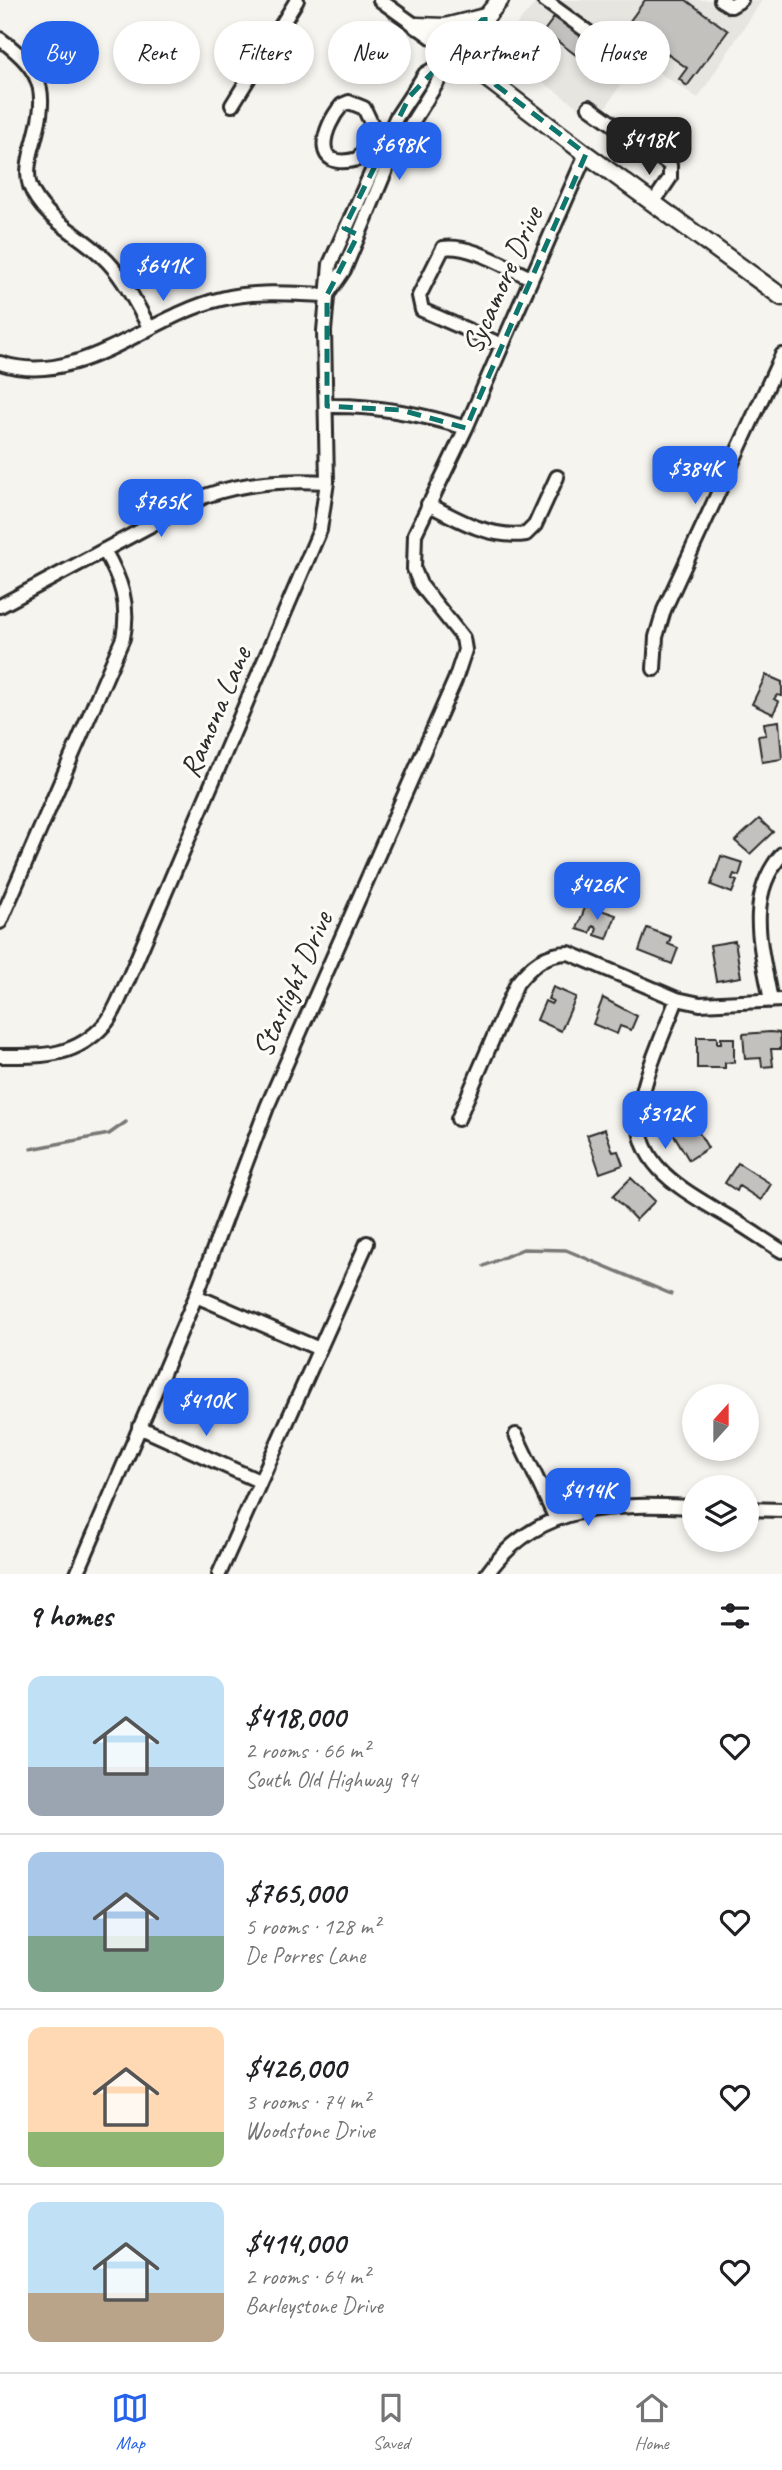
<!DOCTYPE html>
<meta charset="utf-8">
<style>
:root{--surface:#fff;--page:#f6f6f6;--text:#202124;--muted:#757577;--line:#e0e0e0;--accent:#2563eb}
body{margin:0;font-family:Caveat,sans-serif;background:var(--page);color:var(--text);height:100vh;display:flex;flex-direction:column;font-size:26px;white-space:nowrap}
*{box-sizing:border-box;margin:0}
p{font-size:23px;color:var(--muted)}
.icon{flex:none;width:38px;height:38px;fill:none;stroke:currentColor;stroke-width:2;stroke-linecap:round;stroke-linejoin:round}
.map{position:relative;height:1574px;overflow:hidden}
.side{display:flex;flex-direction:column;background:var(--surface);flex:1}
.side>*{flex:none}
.top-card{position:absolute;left:21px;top:21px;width:740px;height:63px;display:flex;gap:14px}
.needle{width:46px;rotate:21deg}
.buttons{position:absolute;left:682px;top:1384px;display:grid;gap:14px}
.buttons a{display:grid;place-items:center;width:77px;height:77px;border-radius:50%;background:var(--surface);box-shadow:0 4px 10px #0003;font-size:35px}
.price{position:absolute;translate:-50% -60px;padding:0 16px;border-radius:14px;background:var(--accent);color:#fff;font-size:23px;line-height:46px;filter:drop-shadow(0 2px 4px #0008)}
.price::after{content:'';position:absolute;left:50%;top:42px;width:21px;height:16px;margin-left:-10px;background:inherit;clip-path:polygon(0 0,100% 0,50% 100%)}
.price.on{background:#222;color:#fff}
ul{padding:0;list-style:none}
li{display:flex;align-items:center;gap:21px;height:175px;padding:0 28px}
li+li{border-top:2px solid var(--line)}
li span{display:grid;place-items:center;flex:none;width:196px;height:140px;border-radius:14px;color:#555}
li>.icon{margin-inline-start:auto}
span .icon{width:84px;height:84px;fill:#fffc;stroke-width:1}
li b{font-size:30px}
h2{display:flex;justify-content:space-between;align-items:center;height:84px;padding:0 28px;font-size:30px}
.tag{padding:0 24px;border-radius:32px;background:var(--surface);box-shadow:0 4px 10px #0003;font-size:24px;line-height:63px}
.tag.on{background:var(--accent);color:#fff}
.dock{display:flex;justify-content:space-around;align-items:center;height:98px;border-top:2px solid var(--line);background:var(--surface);font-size:19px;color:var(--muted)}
.dock a{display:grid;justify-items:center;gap:4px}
.dock .on{color:var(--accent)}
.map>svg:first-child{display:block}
.built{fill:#e6e5e0}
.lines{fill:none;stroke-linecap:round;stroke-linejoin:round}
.stream{stroke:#797877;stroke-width:3.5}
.building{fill:#c2c1be;stroke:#2b2b2b;stroke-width:2}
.minor-casing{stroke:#2b2b2b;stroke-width:18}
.major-casing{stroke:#2b2b2b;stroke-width:21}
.minor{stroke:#fdfcf7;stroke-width:12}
.major{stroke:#fdfcf7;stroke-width:16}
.marked{fill:none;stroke:#0f766e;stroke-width:5;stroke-dasharray:14 9;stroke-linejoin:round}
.labels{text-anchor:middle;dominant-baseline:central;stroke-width:6;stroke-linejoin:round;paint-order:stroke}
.street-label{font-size:30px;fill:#2b2b2b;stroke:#fdfcf7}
</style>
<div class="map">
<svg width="782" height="1574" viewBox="0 0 782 1574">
<rect width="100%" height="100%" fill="#f5f4ef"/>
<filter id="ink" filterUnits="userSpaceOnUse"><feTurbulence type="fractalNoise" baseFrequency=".0143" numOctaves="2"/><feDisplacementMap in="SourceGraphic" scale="14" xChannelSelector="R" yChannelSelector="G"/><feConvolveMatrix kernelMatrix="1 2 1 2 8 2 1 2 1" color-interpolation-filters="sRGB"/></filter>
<g filter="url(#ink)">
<path class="built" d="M538 0H762L698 98 637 59 597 121 522 67 504 39Z"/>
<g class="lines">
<path class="stream" d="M31 1149 109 1134 126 1122
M484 1266 523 1249 566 1250 671 1294"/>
</g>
<path class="building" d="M645 0H686L728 31 687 86 679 79 687 68 627 25Z
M556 15 592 42 580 58 544 31Z
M766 675 782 682V696L777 695 774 699 779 702 773 714 752 704Z
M779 721 782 759 762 762 758 736 766 735 764 723Z
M759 819 773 832 750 854 735 841Z
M721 856 743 863 739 876 734 874 732 879 737 881 732 893 711 885Z
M586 905 616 915 607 939 595 935 597 928 593 926 590 933 577 929Z
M647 928 671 937 668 944 678 948 672 964 639 951Z
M735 941 741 977 716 981 710 945Z
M553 987 576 997 561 1031 537 1020 545 1001 551 1004 553 1001 548 999Z
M603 998 637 1016 631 1030 620 1026 617 1034 593 1024Z
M770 1032 780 1033 781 1049H771L773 1066 762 1067 761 1058 745 1059 743 1034Z
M697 1037H717V1043H721V1038H734V1062L725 1063V1068H697Z
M689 1116 708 1148 689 1160 670 1128Z
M605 1129 613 1152 618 1151 623 1165 600 1173 587 1135Z
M738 1163 771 1184 761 1200 739 1186 737 1191 725 1183Z
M631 1178 655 1201 636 1220 613 1196Z"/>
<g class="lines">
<g class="minor-casing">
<path id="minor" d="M544 0 595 37 607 40
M721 0 731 6 741 0
M0 39C48 74 47 96 32 149 29 161 26 174 30 186 42 218 78 233 102 256 123 275 135 302 149 327
M232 105 297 0
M589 107 670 165V178L653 203
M370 142 358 159C310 172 322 128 342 105L349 102 364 108 373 127 370 142 387 150
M327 295 344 270 393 153 455 54 380 0
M502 345 422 310 419 296 443 248C471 244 506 267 531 278
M0 363C79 389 148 316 221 299 255 290 292 294 327 295
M327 406C376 405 419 413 466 428
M428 504C458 520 491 539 526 534L535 525 557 477
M0 606 205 496C246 482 284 480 327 482
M654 669 656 637 664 610 782 355
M0 922 123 638C130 605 121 579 104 550
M677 999C664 1033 646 1070 640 1107 632 1162 678 1187 718 1211 740 1223 761 1238 782 1251
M771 1001C762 950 744 898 782 854
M0 1056C42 1056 75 1058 105 1024 115 1013 121 994 128 980L320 530 327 482 324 331 330 264 396 118 425 74 450 59
M458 1119 517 983C531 966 545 953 569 953L677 999 700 1004 782 1000
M196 1296 317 1348
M139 1427 259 1481
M516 1435 555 1517
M747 1509 782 1510
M77 1574 196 1296 267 1107 455 680 465 650 463 638 420 584 414 569 415 534 466 428 586 154
M219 1574 367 1243
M487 1574C538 1501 615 1504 695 1507"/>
</g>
<g class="major-casing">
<path id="major" d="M500 0 455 54 586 154 782 297
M485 17 486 57 496 85
M417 26 445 27 485 17"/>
</g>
<use href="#minor" class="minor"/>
<use href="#major" class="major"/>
</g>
</g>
<path class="marked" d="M485 17 486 57 496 85 586 154 466 428 401 410 327 406V295L358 235 344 228 410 96Z"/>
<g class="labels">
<g class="street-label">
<text transform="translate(502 280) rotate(-66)">Sycamore Drive</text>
<text transform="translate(215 712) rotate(-67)">Ramona Lane</text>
<text transform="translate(292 984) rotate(-66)">Starlight Drive</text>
</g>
</g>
</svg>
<div class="buttons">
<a><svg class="needle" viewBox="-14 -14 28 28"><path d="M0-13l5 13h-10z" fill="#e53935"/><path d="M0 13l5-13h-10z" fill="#757577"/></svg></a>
<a><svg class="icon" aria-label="layers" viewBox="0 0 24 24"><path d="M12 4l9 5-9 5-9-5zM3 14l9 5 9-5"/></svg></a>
</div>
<b class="price on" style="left:649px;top:177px">$418K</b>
<b class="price" style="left:399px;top:182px">$698K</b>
<b class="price" style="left:163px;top:303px">$641K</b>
<b class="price" style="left:695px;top:506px">$384K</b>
<b class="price" style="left:161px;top:539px">$765K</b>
<b class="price" style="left:597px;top:922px">$426K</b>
<b class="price" style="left:665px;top:1151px">$312K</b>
<b class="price" style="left:206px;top:1438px">$410K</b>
<b class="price" style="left:588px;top:1528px">$414K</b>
<div class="top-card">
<a class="tag on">Buy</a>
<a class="tag">Rent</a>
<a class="tag">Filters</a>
<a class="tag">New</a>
<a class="tag">Apartment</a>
<a class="tag">House</a>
</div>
</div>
<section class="side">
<h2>9 homes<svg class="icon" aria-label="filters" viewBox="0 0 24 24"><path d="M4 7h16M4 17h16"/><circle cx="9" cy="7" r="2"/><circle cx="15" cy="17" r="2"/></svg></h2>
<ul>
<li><span style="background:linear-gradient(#bfe0f5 65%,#9aa5b1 0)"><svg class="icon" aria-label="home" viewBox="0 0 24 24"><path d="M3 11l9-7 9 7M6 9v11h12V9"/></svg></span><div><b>$418,000</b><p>2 rooms · 66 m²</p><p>South Old Highway 94</p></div><svg class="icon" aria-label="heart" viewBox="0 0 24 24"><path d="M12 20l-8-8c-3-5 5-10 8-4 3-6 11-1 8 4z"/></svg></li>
<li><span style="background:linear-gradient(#a9c7e8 60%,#7fa58c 0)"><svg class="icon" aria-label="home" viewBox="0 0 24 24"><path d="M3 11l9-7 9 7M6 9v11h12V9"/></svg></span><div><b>$765,000</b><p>5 rooms · 128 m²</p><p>De Porres Lane</p></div><svg class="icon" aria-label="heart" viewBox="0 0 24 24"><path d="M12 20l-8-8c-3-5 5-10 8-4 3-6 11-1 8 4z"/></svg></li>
<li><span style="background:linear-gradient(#ffd9b3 75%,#8fb573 0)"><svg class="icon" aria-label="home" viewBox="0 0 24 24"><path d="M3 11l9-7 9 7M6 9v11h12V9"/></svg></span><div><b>$426,000</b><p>3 rooms · 74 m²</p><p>Woodstone Drive</p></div><svg class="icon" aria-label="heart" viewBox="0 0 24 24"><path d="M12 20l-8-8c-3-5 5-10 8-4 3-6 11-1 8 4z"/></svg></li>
<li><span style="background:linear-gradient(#bfe0f5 65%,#b9a48a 0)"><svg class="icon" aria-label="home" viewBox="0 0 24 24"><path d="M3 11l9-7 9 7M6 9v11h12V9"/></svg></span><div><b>$414,000</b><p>2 rooms · 64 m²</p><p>Barleystone Drive</p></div><svg class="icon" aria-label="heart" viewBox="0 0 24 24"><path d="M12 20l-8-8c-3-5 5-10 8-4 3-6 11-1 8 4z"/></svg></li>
</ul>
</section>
<nav class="dock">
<a class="on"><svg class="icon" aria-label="map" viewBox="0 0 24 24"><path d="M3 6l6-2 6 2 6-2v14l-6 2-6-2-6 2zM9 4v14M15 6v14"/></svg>Map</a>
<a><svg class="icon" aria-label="saved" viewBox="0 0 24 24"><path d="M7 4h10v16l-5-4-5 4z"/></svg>Saved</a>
<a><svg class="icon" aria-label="home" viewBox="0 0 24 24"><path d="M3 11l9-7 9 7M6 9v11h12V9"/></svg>Home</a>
</nav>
